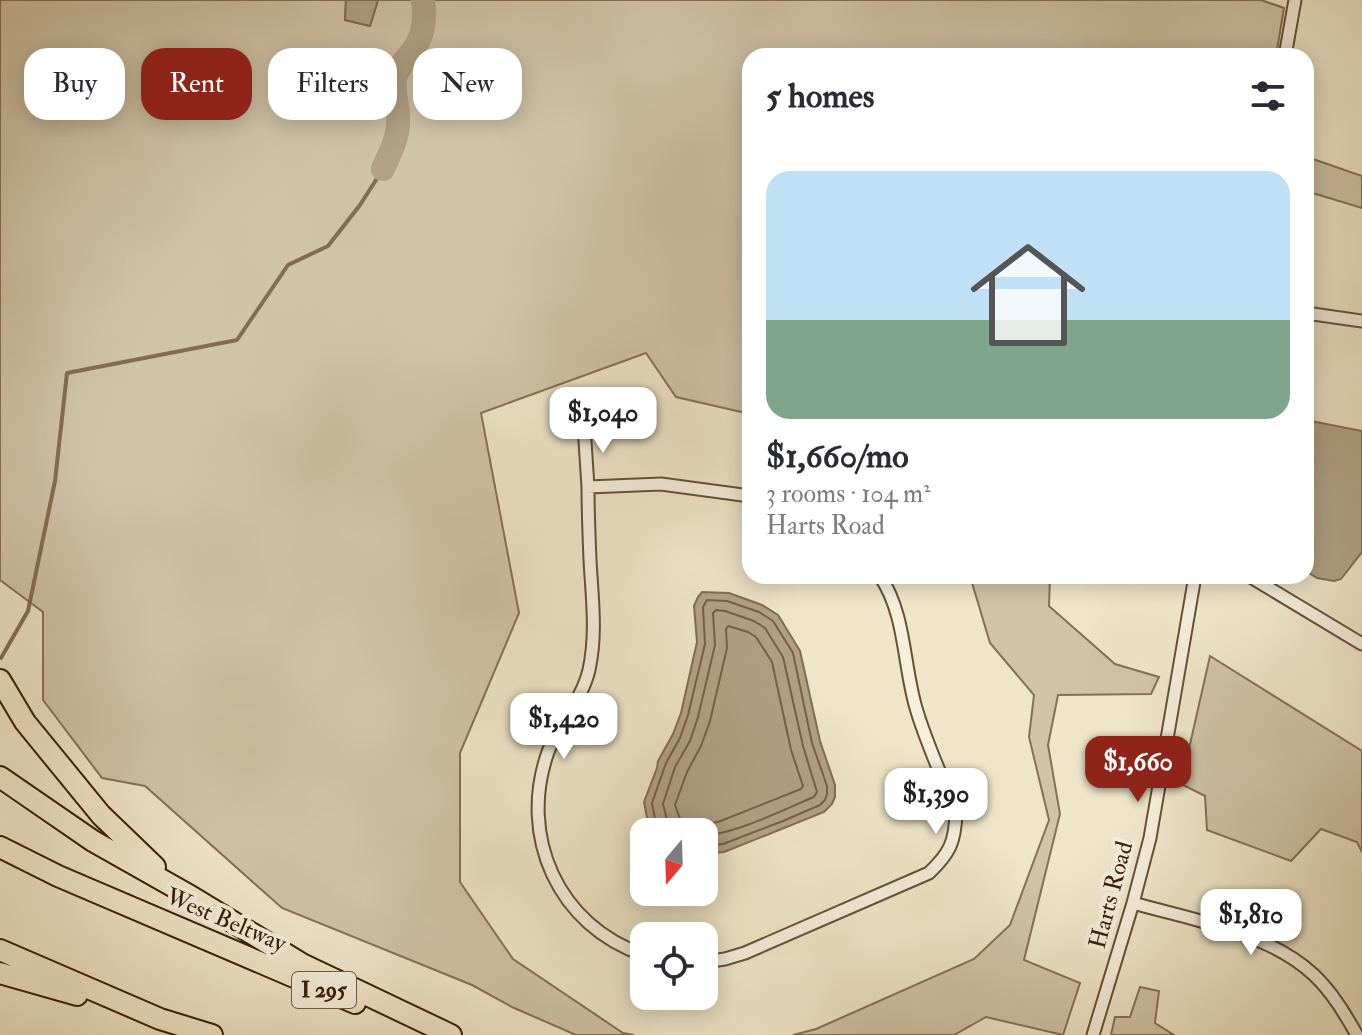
<!DOCTYPE html>
<meta charset="utf-8">
<style>
:root{--surface:#fff;--page:#f7f7f7;--text:#2b2b33;--muted:#7c7c81;--line:#e1e1e2;--accent:#8f2418}
body{margin:0;font-family:"IM FELL Double Pica",serif;background:var(--page);color:var(--text);height:100vh;display:flex;flex-direction:column;font-size:30px;white-space:nowrap}
*{box-sizing:border-box;margin:0}
p{font-size:26px;color:var(--muted)}
.icon{flex:none;width:44px;height:44px;fill:none;stroke:currentColor;stroke-width:2;stroke-linecap:round;stroke-linejoin:round}
.map{position:relative;flex:1;overflow:hidden}
.drawer{position:absolute;left:742px;top:48px;width:572px;height:536px;display:flex;flex-direction:column;background:var(--surface);border-radius:24px;box-shadow:0 4px 20px #0003}
.drawer>*{flex:none}
.hud{position:absolute;left:24px;top:48px;width:598px;height:72px;display:flex;gap:16px}
.needle{width:52px;rotate:199deg}
.controls{position:absolute;left:630px;top:818px;display:grid;gap:16px}
.controls a{display:grid;place-items:center;width:88px;height:88px;border-radius:16px;background:var(--surface);box-shadow:0 4px 20px #0003;font-size:40px}
.price{position:absolute;translate:-50% -68px;padding:0 18px;border-radius:16px;background:#fff;color:#222;font-size:26px;line-height:52px;filter:drop-shadow(0 2px 4px #0008)}
.price::after{content:'';position:absolute;left:50%;top:48px;width:24px;height:18px;margin-left:-12px;background:inherit;clip-path:polygon(0 0,100% 0,50% 100%)}
.price.on{background:var(--accent);color:#fff}
ul{padding:0;list-style:none}
li{display:grid;align-content:center;gap:16px;height:424px;padding:0 24px}
li+li{border-top:2px solid var(--line)}
li span{display:grid;place-items:center;height:248px;border-radius:24px;color:#555}
li>.icon{margin-inline-start:auto}
span .icon{width:144px;height:144px;fill:#fffc;stroke-width:1}
li b{font-size:34px}
h2{display:flex;justify-content:space-between;align-items:center;height:96px;padding:0 24px;font-size:34px}
.pill{padding:0 28px;border-radius:24px;background:var(--surface);box-shadow:0 4px 20px #0003;font-size:28px;line-height:72px}
.pill.on{background:var(--accent);color:#fff}
.map>svg:first-child{display:block}
.green{fill:#d0c4a8;stroke:#847256;stroke-width:2}
.water{fill:#b1a286;stroke:#816e52;stroke-width:2}
.lines{fill:none;stroke-linecap:round;stroke-linejoin:round}
.shore{stroke:#756045;stroke-width:2}
.stream{stroke:#816e52;stroke-width:4}
.river{stroke:#b1a286;stroke-width:24}
.minor-casing{stroke:#665135;stroke-width:15}
.motorway-casing{stroke:#391f04;stroke-width:24}
.minor{stroke:#f5efdc;stroke-width:11}
.motorway{stroke:#efe6c9;stroke-width:20}
.labels{text-anchor:middle;dominant-baseline:central;stroke-width:8;stroke-linejoin:round;paint-order:stroke}
.shield{fill:#f5efdc;stroke:#715d45;stroke-width:2}
.shield-label{font-size:22px;font-weight:bold;fill:#391f04}
.street-label{font-size:24px;fill:#391f04;stroke:#f5efdc}
</style>
<div class="map">
<svg width="1362" height="1035" viewBox="0 0 1362 1035">
<rect width="100%" height="100%" fill="#efe6c9"/>
<filter id="stains"><feTurbulence type="fractalNoise" baseFrequency=".0025" numOctaves="4"/><feColorMatrix values="0 0 0 0 .2 0 0 0 0 .09 0 0 0 0 .02 0 0 0 .5 -.17"/></filter>
<radialGradient id="worn" r=".72"><stop offset=".6" stop-color="#630" stop-opacity="0"/><stop offset="1" stop-color="#630" stop-opacity=".3"/></radialGradient>
<path class="green" d="M0 0H346L345 20 370 26 378 0H1261L1284 8 1276 56H750V414L676 397 646 353 481 413 519 613 460 753V882L513 959 623 1033 634 1035H576L512 1007 472 985 282 908 145 786 102 778 43 700V612L0 580Z
M1313 159 1362 176V208L1306 191Z
M970 576H1050L1049 606 1115 664 1159 677 1151 694 1058 695 1048 745 1060 814 1024 960 1080 983 1063 1035 986 1017 954 1035H793L816 1029 974 959 1010 925 1049 820 1029 737 1034 695 990 643Z
M1210 656 1362 751V852L1357 842 1321 829 1291 861 1207 830 1205 796 1181 784Z
M1140 987 1159 991 1155 1023 1174 1035H1111L1115 1017H1130Z"/>
<path class="water" d="M346 0H378L370 26 345 20Z
M1306 420 1362 431V552L1341 579 1334 581 1317 578 1306 571Z
M702 592 729 593 762 605 778 615 800 651 820 741 835 785V797L832 804 824 812 724 852 704 854V832H655L648 823 644 802 657 768 658 761 673 734 681 713 697 642 694 606 698 597Z"/>
<g class="lines">
<path class="shore" d="M728 626 748 632 756 637 772 662 791 750 803 786 801 789 718 822 698 825 685 830 683 827 675 805 687 772 701 746 710 721 727 648 726 629Z
M660 832V826L655 819 652 803 666 763 680 738 688 715 705 644 703 607 707 600 727 601 759 612 773 621 793 653 812 743 827 786V794L825 800 820 805 783 821 723 844 704 846
M670 832 663 804 675 767 690 741 698 717 715 645 713 613 716 610 725 611 754 621 765 628 783 657 803 746 817 792 814 797C780 811 740 832 704 836"/>
<path class="stream" d="M1 658 28 611 55 481 67 373 237 340 288 265 328 246 360 205 383 169"/>
<path class="river" d="M383 169C389 155 398 139 398 122 399 107 393 94 395 79 398 64 411 56 418 42 424 30 425 14 423 0"/>
<g class="minor-casing">
<path id="minor" d="M1285 56 1295 0
M1306 313 1362 321
M584 426 588 487
M1249 576 1362 644
M1133 903C1193 920 1268 932 1314 975 1332 992 1345 1014 1357 1035
M644 955C558 926 518 836 548 752 559 723 582 700 589 670 597 633 592 597 590 560 589 536 588 511 588 487L661 484 750 496
M704 962 725 959 745 953 929 873C950 853 955 842 956 813 943 778 926 743 916 708 903 664 906 615 880 576
M1093 1035 1133 903 1150 838 1195 576"/>
</g>
<g class="motorway-casing">
<path id="motorway" d="M0 680 25 722 101 815 155 867
M0 777 93 841 192 897 302 964 451 1035
M0 847 58 876 355 1003
M0 950 160 1019 212 1035
M0 973 77 995"/>
</g>
<use href="#minor" class="minor"/>
<use href="#motorway" class="motorway"/>
</g>
<g class="labels">
<rect class="shield" x="292" y="972" width="64" height="36" rx="6"/>
<g class="shield-label">
<text x="324" y="990">I 295</text>
</g>
<g class="street-label">
<text transform="translate(1111 895) rotate(-75)">Harts Road</text>
<text transform="translate(226 920) rotate(23)">West Beltway</text>
</g>
</g>
<rect width="100%" height="100%" filter="url(#stains)"/>
<rect width="100%" height="100%" fill="url(#worn)"/>
</svg>
<div class="controls">
<a><svg class="needle" viewBox="-14 -14 28 28"><path d="M0-13l5 13h-10z" fill="#e53935"/><path d="M0 13l5-13h-10z" fill="#7c7c81"/></svg></a>
<a><svg class="icon" aria-label="locate" viewBox="0 0 24 24"><circle cx="12" cy="12" r="6"/><path d="M12 2v4M12 18v4M2 12h4M18 12h4"/></svg></a>
</div>
<b class="price" style="left:603px;top:455px">$1,040</b>
<b class="price" style="left:564px;top:761px">$1,420</b>
<b class="price on" style="left:1138px;top:804px">$1,660</b>
<b class="price" style="left:936px;top:836px">$1,390</b>
<b class="price" style="left:1251px;top:957px">$1,810</b>
<div class="hud">
<a class="pill">Buy</a>
<a class="pill on">Rent</a>
<a class="pill">Filters</a>
<a class="pill">New</a>
</div>
<section class="drawer">
<h2>5 homes<svg class="icon" aria-label="filters" viewBox="0 0 24 24"><path d="M4 7h16M4 17h16"/><circle cx="9" cy="7" r="2"/><circle cx="15" cy="17" r="2"/></svg></h2>
<ul>
<li><span style="background:linear-gradient(#bfe0f5 60%,#7fa58c 0)"><svg class="icon" aria-label="home" viewBox="0 0 24 24"><path d="M3 11l9-7 9 7M6 9v11h12V9"/></svg></span><div><b>$1,660/mo</b><p>3 rooms · 104 m²</p><p>Harts Road</p></div></li>
</ul>
</section>
</div>
